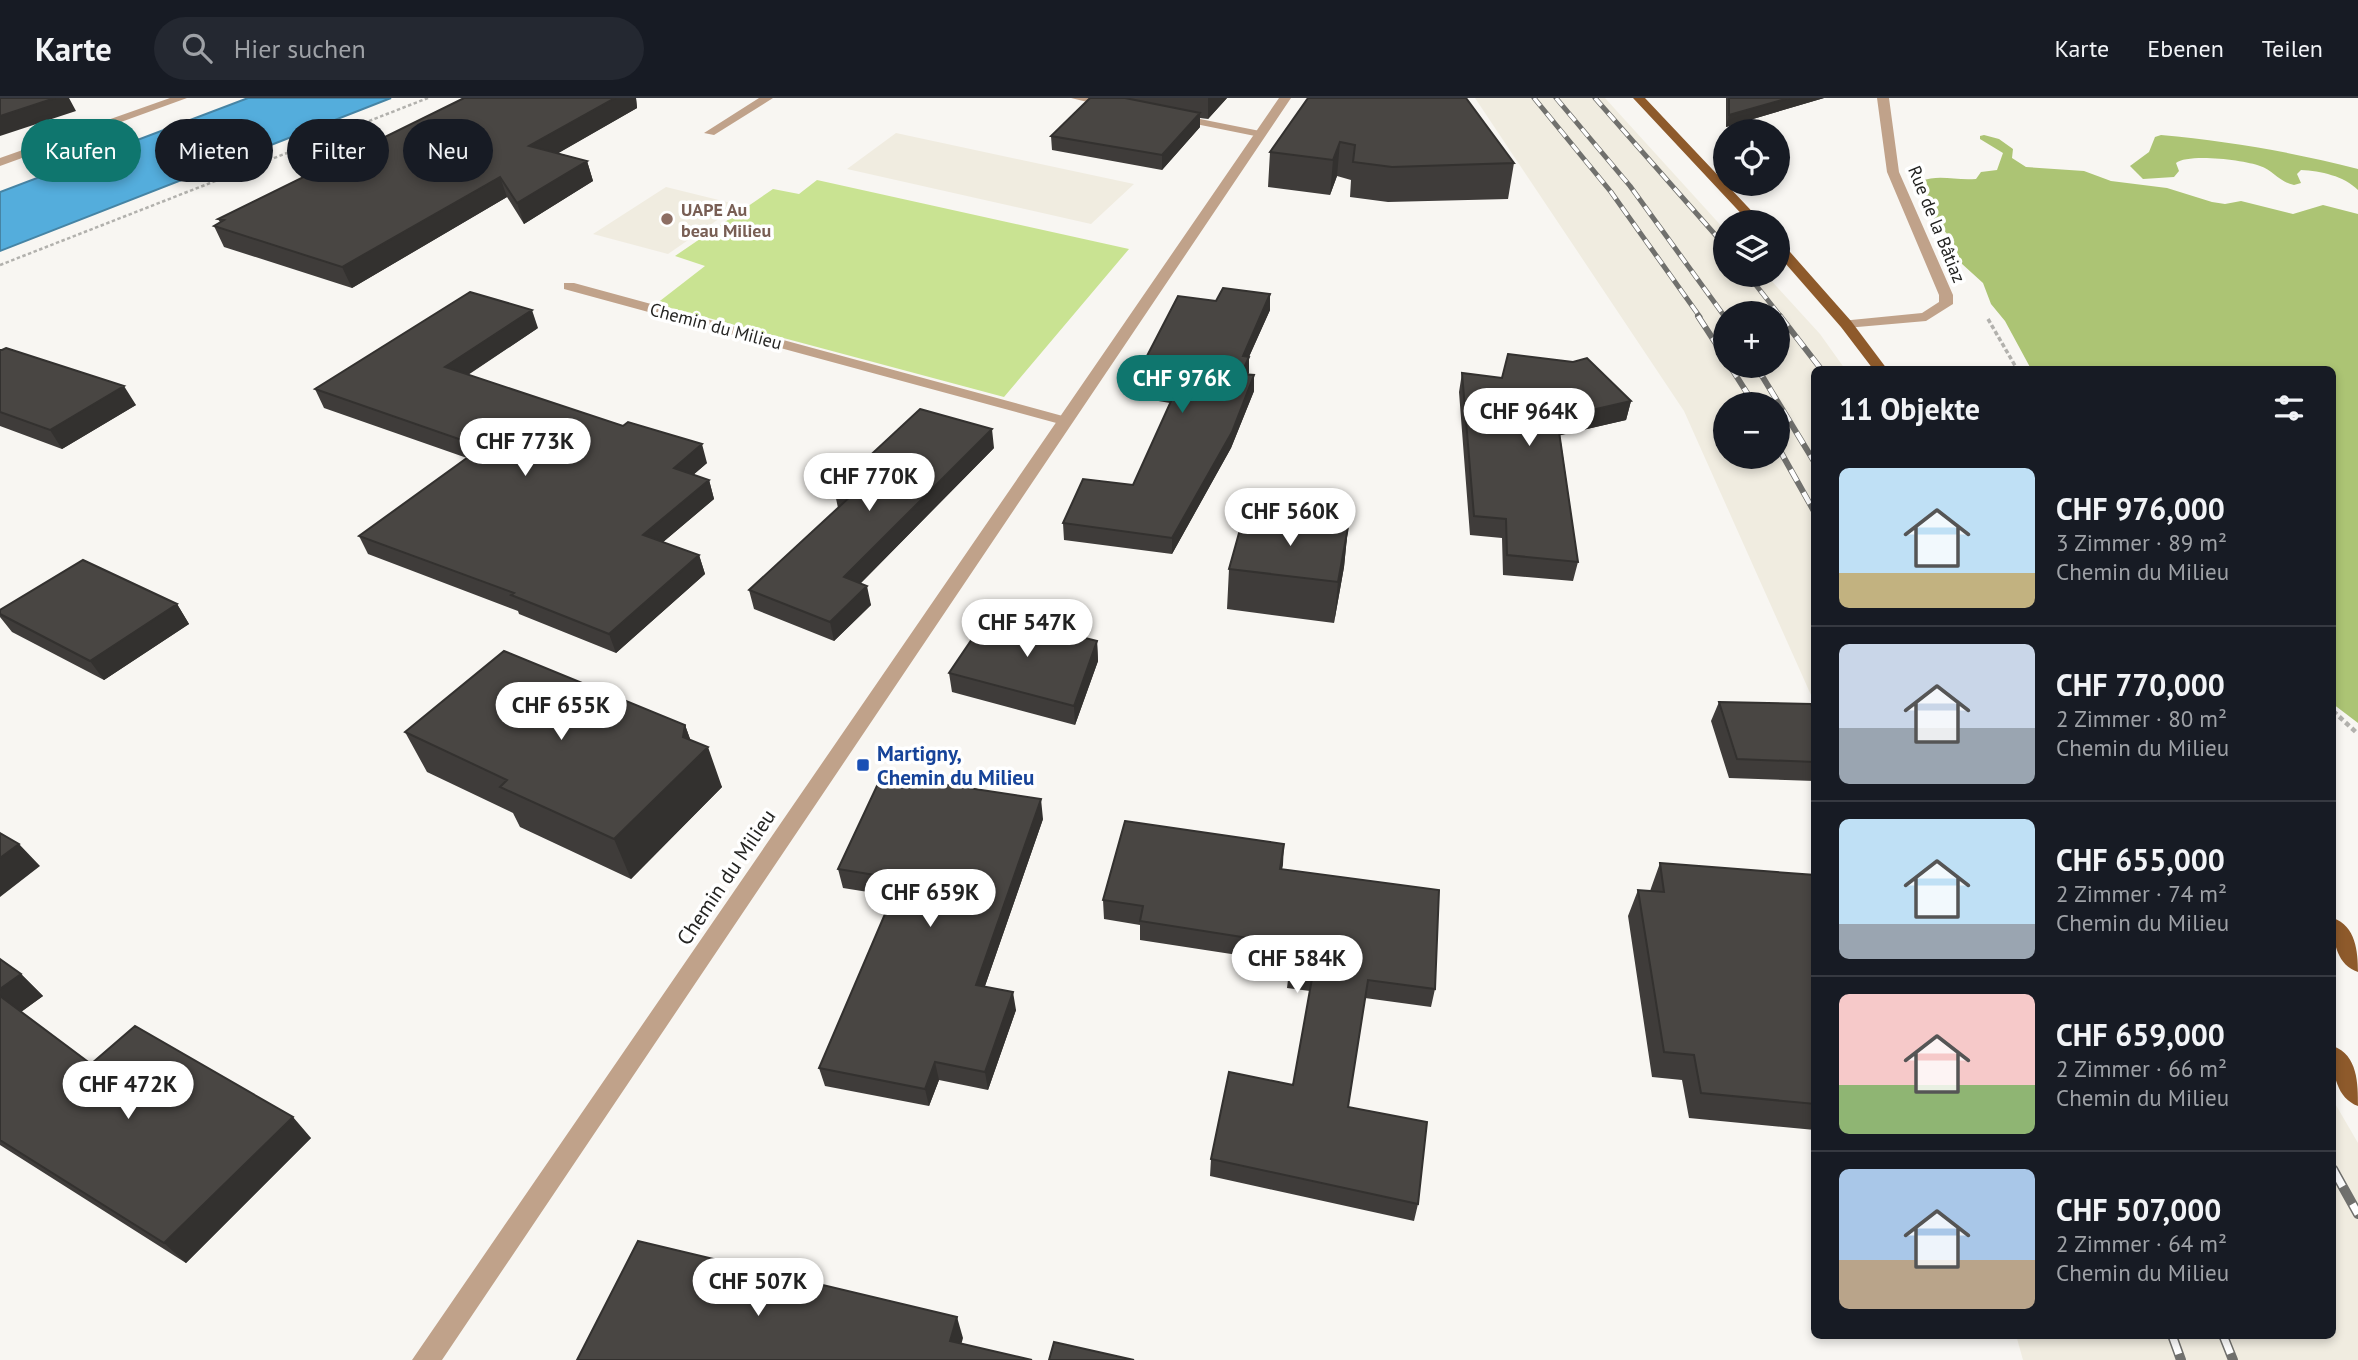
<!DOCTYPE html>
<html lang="de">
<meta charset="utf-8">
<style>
:root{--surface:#171b24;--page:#242831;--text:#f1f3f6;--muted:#9ea1a6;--line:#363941;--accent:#0f766e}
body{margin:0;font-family:"PT Sans",sans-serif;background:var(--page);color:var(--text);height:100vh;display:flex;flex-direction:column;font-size:26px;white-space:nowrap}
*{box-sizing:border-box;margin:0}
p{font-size:23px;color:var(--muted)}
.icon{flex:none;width:38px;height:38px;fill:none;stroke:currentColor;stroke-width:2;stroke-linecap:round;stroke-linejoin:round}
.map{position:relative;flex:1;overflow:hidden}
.sheet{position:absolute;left:1811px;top:268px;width:525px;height:973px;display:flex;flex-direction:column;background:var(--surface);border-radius:10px;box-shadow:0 4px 10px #0003}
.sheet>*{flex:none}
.hud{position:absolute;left:21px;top:21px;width:665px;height:63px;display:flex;gap:14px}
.controls{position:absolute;left:1713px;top:21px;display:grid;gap:14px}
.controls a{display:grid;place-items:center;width:77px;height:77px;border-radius:50%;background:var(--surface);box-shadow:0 4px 10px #0003;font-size:35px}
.price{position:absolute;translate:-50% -60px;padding:0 16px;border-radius:24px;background:#fff;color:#222;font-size:23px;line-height:46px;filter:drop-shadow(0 2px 4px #0008)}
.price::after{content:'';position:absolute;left:50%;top:42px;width:21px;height:16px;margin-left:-10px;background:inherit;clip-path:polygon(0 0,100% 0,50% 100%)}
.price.current{background:var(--accent);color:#fff}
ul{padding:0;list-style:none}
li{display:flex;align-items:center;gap:21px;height:175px;padding:0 28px}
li+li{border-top:2px solid var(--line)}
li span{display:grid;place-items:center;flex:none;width:196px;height:140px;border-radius:10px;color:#555}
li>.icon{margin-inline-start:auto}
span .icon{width:84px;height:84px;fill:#fffc;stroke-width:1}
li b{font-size:30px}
h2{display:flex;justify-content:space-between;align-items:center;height:84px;padding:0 28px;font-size:30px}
.chip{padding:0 24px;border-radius:32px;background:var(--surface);box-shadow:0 4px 10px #0003;font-size:24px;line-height:63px}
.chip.current{background:var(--accent);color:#fff}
header{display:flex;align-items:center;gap:42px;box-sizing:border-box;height:98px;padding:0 35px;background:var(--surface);border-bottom:2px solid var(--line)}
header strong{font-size:33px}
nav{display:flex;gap:38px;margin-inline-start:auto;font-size:24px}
.search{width:490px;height:63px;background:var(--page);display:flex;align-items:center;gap:18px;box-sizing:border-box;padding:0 24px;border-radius:38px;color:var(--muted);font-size:26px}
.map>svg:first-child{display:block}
.built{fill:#f0ece0;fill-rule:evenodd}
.green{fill:#c9e392}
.forest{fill:#acc474}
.water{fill:#54addc;stroke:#4684a4;stroke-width:2}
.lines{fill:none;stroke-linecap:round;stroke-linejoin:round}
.path-far2{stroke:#b2b1ad;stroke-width:2.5;stroke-dasharray:3.5 2.5;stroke-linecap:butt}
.path-far1{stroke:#b2b1ad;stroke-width:3.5;stroke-dasharray:4.5 2.5;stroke-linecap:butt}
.path{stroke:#b2b1ad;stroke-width:4.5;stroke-dasharray:5 3.5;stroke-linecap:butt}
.service{fill:#c0a28a;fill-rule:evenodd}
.minor{fill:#c0a28a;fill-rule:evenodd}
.primary{fill:#8e5a2b;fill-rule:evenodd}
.rail-far2-casing{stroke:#70706d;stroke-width:5}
.rail-far1-casing{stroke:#70706d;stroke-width:6}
.rail-casing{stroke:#70706d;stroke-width:10}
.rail-far2{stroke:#fff;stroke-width:3.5;stroke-dasharray:10;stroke-linecap:butt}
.rail-far1{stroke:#fff;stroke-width:4.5;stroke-dasharray:13;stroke-linecap:butt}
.rail{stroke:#fff;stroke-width:7;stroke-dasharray:20;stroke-linecap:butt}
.wall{fill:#3f3c3a}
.shaded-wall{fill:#33312f}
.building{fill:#494643;stroke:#33312f;stroke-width:2}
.education-dot{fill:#8d6e63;stroke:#fff;stroke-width:2.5}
.transit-dot{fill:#1a4fb4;stroke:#fff;stroke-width:2.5}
.labels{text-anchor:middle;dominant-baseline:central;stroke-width:7;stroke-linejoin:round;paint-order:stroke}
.far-education-label{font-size:18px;font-weight:bold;fill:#785e54;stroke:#fff;text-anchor:start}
.far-street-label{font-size:18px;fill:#242422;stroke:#fff}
.transit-label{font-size:21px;font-weight:bold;fill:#164399;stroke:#fff;text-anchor:start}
.street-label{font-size:21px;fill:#242422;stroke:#fff}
</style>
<header>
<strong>Karte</strong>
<div class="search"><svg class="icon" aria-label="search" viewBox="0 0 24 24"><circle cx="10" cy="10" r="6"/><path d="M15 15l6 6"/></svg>Hier suchen</div>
<nav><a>Karte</a><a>Ebenen</a><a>Teilen</a></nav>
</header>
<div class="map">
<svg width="2358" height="1262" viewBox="0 0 2358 1262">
<rect width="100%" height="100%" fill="#f8f6f2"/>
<path class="built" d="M1475 0H1605L1725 132 1726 177H1766L1820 236 1845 271H1815V606L1684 313ZM1778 215V268H1726V215ZM1726 306H1778V359H1726Z
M896 35 1134 86 1091 126 847 71Z
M666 89 739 107 668 156 593 136Z
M2333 1002 2358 1045V1262H2023L2016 1237H2333Z"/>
<path class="green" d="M817 82 1129 151 1004 299 656 206 705 168 675 158 773 91 799 96Z"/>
<path class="forest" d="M1984 37 1999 41 2013 51 2012 60 2026 69 2084 73 2111 83 2167 90 2212 104 2225 106 2241 103 2293 116 2323 107 2358 116V625L2333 606V271H2031L2005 223 1991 206 1983 185 1961 165 1953 143 1927 112V104L1919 95 1921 83C1940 76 1956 83 1976 81L1981 74 1997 72 2003 55 1980 41V38Z
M2161 37C2228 43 2292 54 2358 71V92C2344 78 2321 73 2301 72L2297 76 2301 85 2294 87C2279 84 2273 72 2260 68 2245 62 2188 55 2176 65L2179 73 2174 79 2143 81 2130 68 2149 54 2155 39Z"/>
<path class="water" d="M248 0H391L0 153V94Z"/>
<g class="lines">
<path class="path-far2" d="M0 167 428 0"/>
<path class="path-far1" d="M1988 221 2017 271"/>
<path class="path" d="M2333 613 2358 636"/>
<path class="service" d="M759 0H773L714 37 704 35Z
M1071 0H1094L1118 7 1112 10Z
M1175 16 1260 33 1266 36 1260 39 1171 21V17Z
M564 185H574L1070 320 1073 323 1070 326H1060L564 191Z"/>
<path class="minor" d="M170 0H187L0 68V60Z
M1279 0H1291L442 1262H412Z
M1877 0H1889L1899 74 1953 197V206L1926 223 1846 230 1841 229V223L1922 215 1939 204V197L1887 74Z"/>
<path class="primary" d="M1633 0H1645L1762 124H1749Z
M1778 145 1783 146 1851 223 1887 271H1873L1841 229 1778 157Z
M2333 820C2356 828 2358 854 2358 874 2336 867 2332 840 2333 820Z
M2333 948C2358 957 2358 986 2358 1008 2334 999 2332 969 2333 948Z"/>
<g class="rail-far2-casing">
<path id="rail-far2" d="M1534 0 1611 94 1700 219
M1556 0 1630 88 1725 219
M1595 0 1726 149
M1748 177 1781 219"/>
</g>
<g class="rail-far1-casing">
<path id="rail-far1" d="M1698 218 1726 261
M1724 218 1726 221
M1780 218 1821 271
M1730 268 1754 306
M1756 268 1815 365
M1778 349 1815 415"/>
</g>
<g class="rail-casing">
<path id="rail" d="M2333 1071 2358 1116
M2172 1237 2181 1262
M2223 1237 2233 1262"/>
</g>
<use href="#rail-far2" class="rail-far2"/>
<use href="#rail-far1" class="rail-far1"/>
<use href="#rail" class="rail"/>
</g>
<path class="wall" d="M464 0H636L637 10 558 55 587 63 593 83 524 126 507 99 352 190 224 149 214 128 220 124 218 121Z
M1090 0H1227L1208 21 1200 20V29L1162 72 1052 52 1051 38Z
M1308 0 1514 65 1508 101 1388 104 1350 99 1351 82 1337 78 1330 97 1268 89 1270 54Z
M1726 0H1824L1726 29Z
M1270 196V212L1249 259 1248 276 1254 277V293L1231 350 1172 456 1064 442 1063 425 1133 387 1170 305 1135 299 1134 283 1216 203Z
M538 230 468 277 707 365 693 377 709 382 714 401 663 444 699 457 705 476 616 555 519 516 518 513 368 456 359 438 467 360 324 310 315 291Z
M0 252 136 307 62 351 0 328Z
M1462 275 1631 303 1626 322 1560 337 1578 464 1573 483 1503 477 1502 440 1470 437 1459 294Z
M994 350 861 485 871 507 834 543 754 511 749 492 838 410 834 391Z
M1348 429 1344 469 1334 525 1227 511 1229 471Z
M177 506 189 526 104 582 12 534 0 519V512Z
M1097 543 1098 563 1075 627 952 594 949 575Z
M1719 604 1815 618V683L1729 680 1711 623Z
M685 627 690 641 722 689 631 781 520 729 513 715 427 674 405 634Z
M1043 721 985 888 1016 912 988 992 939 982 929 1008 825 988 819 970 893 798 843 790 838 771Z
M1660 765 1815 777V1032L1689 1020 1682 982 1652 979 1628 818 1638 792 1650 793Z
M1283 766 1282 771 1435 891 1431 909 1365 900 1348 1009 1418 1106 1414 1123 1210 1078 1211 1061 1293 987 1310 893 1287 890 1290 865 1140 842V827L1104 821 1103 802Z
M0 861 21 876 43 898 21 914 91 966 311 1040 186 1165 0 1047Z"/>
<path class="shaded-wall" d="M55 0H69L76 13 0 38V18Z
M615 0H636L637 10 536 68 529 48Z
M1208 0H1227L1208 21Z
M1789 0H1824L1726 29 1729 17Z
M1200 15V29L1162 72V57Z
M1340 44 1337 78 1330 97 1333 62Z
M587 63 593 83 524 126 517 105Z
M500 79 507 99 352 190 342 169Z
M1270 196V212L1247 263 1249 259V275L1240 292 1243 258Z
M532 212 538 230 452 287 445 269Z
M1254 277V293L1231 350 1172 456V440Z
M124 288 136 307 62 351 50 332Z
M1631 303 1626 322 1553 339 1557 320Z
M992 331 994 350 848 498 844 479Z
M702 346 707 365 679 389 674 370Z
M709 382 714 401 649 456 643 437Z
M1348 429 1344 469 1334 525 1338 484Z
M699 457 705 476 616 555 609 536Z
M867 488 871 507 834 543 830 524Z
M177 506 189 526 104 582 90 563Z
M1097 543 1098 563 1075 627 1074 608Z
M685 627 697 660 708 649 722 689 631 781 614 741 683 639Z
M1041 701 1043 721 979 905 976 887Z
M19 746 40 768 0 799V760Z
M1284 746 1283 766 1278 790 1280 771Z
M21 876 43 898 18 916 0 899V891Z
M1013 894 1016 912 988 992 985 974Z
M935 964 939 982 929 1008 925 991Z
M293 1019 311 1040 186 1165 164 1145Z
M957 1219 963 1240 957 1262 950 1243Z"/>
<path class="building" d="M0 0H55L0 18Z
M464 0H615L529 48 587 63 517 105 500 79 342 169 214 128 224 122 218 121Z
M1090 0H1125L1200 15 1162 57 1051 38Z
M1308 0H1466L1514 65 1392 69 1353 64 1355 47 1340 44 1333 62 1270 54Z
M1729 0H1789L1729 17Z
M1223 190 1270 196 1243 258 1249 259 1241 276 1254 277 1232 334 1172 440 1063 425 1083 381 1133 387 1177 290 1134 283 1178 198 1216 203Z
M470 194 532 212 445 269 623 328 628 324 702 346 674 370 709 382 643 437 699 457 609 536 511 497 514 495 359 438 482 349 315 291Z
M6 250 124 288 50 332 0 314V252H2Z
M1508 256 1573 264 1587 260 1631 303 1557 320 1578 464 1507 457 1506 421 1474 418 1462 275 1502 280Z
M920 311 992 331 844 479 867 488 830 524 749 492 852 397 834 391Z
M1244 417 1348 429 1338 484 1229 471Z
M83 462 177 506 90 563 0 516V512Z
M989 516 1097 543 1074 608 949 575Z
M504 553 685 627 683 639 708 649 614 741 500 689 507 682 405 634Z
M1719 604 1811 606 1815 618V664L1737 661Z
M882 677 1041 701 976 887 1013 894 985 974 935 964 925 991 819 970 900 781 838 771Z
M1125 723 1284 746 1280 771 1439 792 1435 891 1368 882 1348 1009 1427 1024 1418 1106 1211 1061 1229 974 1293 987 1313 875 1289 871 1292 847 1140 823 1143 808 1103 802Z
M0 735 19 746 0 760Z
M1660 765 1815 777V1006L1701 995 1694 957 1664 954 1638 792 1664 794Z
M0 861 21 876 0 891Z
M0 898 91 966 135 928 293 1019 164 1145 0 1042Z
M638 1143 957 1219 950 1243 1032 1262H577Z
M1054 1244 1134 1262H1049Z"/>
<circle class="education-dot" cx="667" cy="121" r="7"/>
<rect class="transit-dot" x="856" y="660" width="14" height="14" rx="3.5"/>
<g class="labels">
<g class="far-education-label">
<text x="681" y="111">UAPE Au<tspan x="681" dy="21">beau Milieu</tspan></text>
</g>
<g class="far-street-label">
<text transform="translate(1937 126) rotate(68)">Rue de la Bâtiaz</text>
<text transform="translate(716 228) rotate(15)">Chemin du Milieu</text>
</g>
<g class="transit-label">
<text x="877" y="655">Martigny,<tspan x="877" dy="24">Chemin du Milieu</tspan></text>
</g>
<g class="street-label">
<text transform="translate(726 779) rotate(-56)">Chemin du Milieu</text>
</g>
</g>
</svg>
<div class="controls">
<a><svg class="icon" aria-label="locate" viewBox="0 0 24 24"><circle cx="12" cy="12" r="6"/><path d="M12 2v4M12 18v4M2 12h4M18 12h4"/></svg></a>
<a><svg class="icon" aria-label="layers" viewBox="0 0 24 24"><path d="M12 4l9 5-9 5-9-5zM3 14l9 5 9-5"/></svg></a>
<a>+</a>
<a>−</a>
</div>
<b class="price current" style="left:1182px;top:317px">CHF 976K</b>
<b class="price" style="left:1529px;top:350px">CHF 964K</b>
<b class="price" style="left:525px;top:380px">CHF 773K</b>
<b class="price" style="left:869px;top:415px">CHF 770K</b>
<b class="price" style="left:1290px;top:450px">CHF 560K</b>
<b class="price" style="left:1027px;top:561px">CHF 547K</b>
<b class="price" style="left:561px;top:644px">CHF 655K</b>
<b class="price" style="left:930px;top:831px">CHF 659K</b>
<b class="price" style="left:1297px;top:897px">CHF 584K</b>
<b class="price" style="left:128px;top:1023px">CHF 472K</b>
<b class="price" style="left:758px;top:1220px">CHF 507K</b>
<div class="hud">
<a class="chip current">Kaufen</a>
<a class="chip">Mieten</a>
<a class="chip">Filter</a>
<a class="chip">Neu</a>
</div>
<section class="sheet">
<h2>11 Objekte<svg class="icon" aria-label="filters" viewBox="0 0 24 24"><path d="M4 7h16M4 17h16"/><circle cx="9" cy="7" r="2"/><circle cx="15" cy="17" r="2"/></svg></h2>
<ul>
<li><span style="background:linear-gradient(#bfe0f5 75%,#c2b280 0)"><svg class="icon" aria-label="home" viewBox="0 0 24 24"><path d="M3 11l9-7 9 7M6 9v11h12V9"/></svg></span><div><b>CHF 976,000</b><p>3 Zimmer · 89 m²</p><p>Chemin du Milieu</p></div></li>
<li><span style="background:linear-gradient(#c9d6e8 60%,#9aa5b1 0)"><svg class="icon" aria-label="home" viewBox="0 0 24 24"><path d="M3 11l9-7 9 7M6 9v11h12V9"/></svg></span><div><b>CHF 770,000</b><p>2 Zimmer · 80 m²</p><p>Chemin du Milieu</p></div></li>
<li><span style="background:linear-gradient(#bfe0f5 75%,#9aa5b1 0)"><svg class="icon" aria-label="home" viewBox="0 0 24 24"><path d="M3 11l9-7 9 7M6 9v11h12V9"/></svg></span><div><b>CHF 655,000</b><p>2 Zimmer · 74 m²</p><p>Chemin du Milieu</p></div></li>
<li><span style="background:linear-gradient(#f6c9c9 65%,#8fb573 0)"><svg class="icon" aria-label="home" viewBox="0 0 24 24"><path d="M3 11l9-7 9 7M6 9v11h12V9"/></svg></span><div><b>CHF 659,000</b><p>2 Zimmer · 66 m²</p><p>Chemin du Milieu</p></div></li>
<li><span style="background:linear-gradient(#a9c7e8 65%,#b9a48a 0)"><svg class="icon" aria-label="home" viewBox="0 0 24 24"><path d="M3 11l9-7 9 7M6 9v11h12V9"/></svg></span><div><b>CHF 507,000</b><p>2 Zimmer · 64 m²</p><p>Chemin du Milieu</p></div></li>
</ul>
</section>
</div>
